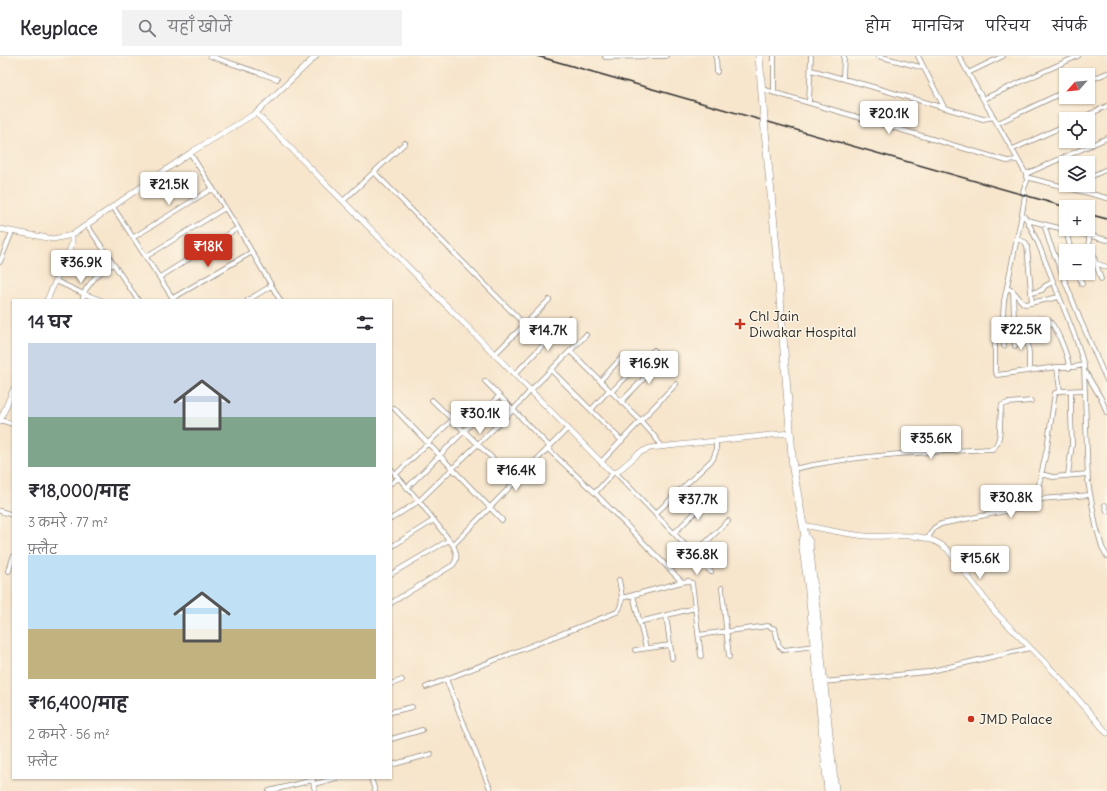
<!DOCTYPE html>
<html lang="hi">
<meta charset="utf-8">
<style>
:root{--surface:#fff;--page:#f2f2f3;--text:#2b2b33;--muted:#7c7c81;--line:#e1e1e2;--accent:#c8321e}
body{margin:0;font-family:Delius,"Playpen Sans Deva",sans-serif;background:var(--page);color:var(--text);height:100vh;display:flex;flex-direction:column;font-size:15px;white-space:nowrap}
*{box-sizing:border-box;margin:0}
p{font-size:13px;color:var(--muted)}
.icon{flex:none;width:22px;height:22px;fill:none;stroke:currentColor;stroke-width:2;stroke-linecap:round;stroke-linejoin:round}
.map{position:relative;flex:1;overflow:hidden}
.details{position:absolute;left:12px;top:243px;width:380px;height:480px;display:flex;flex-direction:column;background:var(--surface);border-radius:0px;box-shadow:0 1px 3px #0004}
.details>*{flex:none}
.needle{width:26px;rotate:243deg}
.buttons{position:absolute;left:1059px;top:12px;display:grid;gap:8px}
.buttons a{display:grid;place-items:center;width:36px;height:36px;border-radius:0px;background:var(--surface);box-shadow:0 1px 3px #0004;font-size:20px}
.price{position:absolute;translate:-50% -34px;padding:0 9px;border-radius:4px;background:#fff;color:#222;font-size:13px;line-height:26px;filter:drop-shadow(0 1px 2px #0008)}
.price::after{content:'';position:absolute;left:50%;top:24px;width:12px;height:9px;margin-left:-6px;background:inherit;clip-path:polygon(0 0,100% 0,50% 100%)}
.price.on{background:var(--accent);color:#fff}
ul{padding:0;list-style:none}
li{display:grid;align-content:center;gap:8px;height:212px;padding:0 16px}
li span{display:grid;place-items:center;height:124px;border-radius:0px;color:#555}
li>.icon{margin-inline-start:auto}
span .icon{width:72px;height:72px;fill:#fffc;stroke-width:1}
li b{font-size:17px}
h2{display:flex;justify-content:space-between;align-items:center;height:48px;padding:0 16px;font-size:17px}
header{display:flex;align-items:center;gap:24px;box-sizing:border-box;height:56px;padding:0 20px;background:var(--surface);border-bottom:1px solid var(--line)}
header strong{font-size:19px}
nav{display:flex;gap:22px;margin-inline-start:auto;font-size:14px}
.search{width:280px;height:36px;background:var(--page);display:flex;align-items:center;gap:10px;box-sizing:border-box;padding:0 14px;border-radius:0px;color:var(--muted);font-size:15px}
.map>svg:first-child{display:block}
.lines{fill:none;stroke-linecap:round;stroke-linejoin:round}
.minor-casing{stroke:#91887c;stroke-width:5.5}
.tertiary-casing{stroke:#91887c;stroke-width:6}
.primary-casing{stroke:#91887c;stroke-width:8}
.minor{stroke:#fff;stroke-width:4}
.tertiary{stroke:#fff;stroke-width:5}
.primary{stroke:#fff;stroke-width:7}
.rail{stroke:#2b2b2b;stroke-width:1.5}
.primary-bridge-casing{stroke:#91887c;stroke-width:8;stroke-linecap:butt}
.primary-bridge{stroke:#fff;stroke-width:7}
.poi-dot{fill:#c8321e;stroke:#fcf5e5;stroke-width:1.5}
.labels{text-anchor:middle;dominant-baseline:central;stroke-width:3;stroke-linejoin:round;paint-order:stroke}
.poi-label{font-size:14px;fill:#2b2b2b;stroke:#fcf5e5;text-anchor:start}
</style>
<header>
<strong>Keyplace</strong>
<div class="search"><svg class="icon" aria-label="search" viewBox="0 0 24 24"><circle cx="10" cy="10" r="6"/><path d="M15 15l6 6"/></svg>यहाँ खोजें</div>
<nav><a>होम</a><a>मानचित्र</a><a>परिचय</a><a>संपर्क</a></nav>
</header>
<div class="map">
<svg width="1107" height="735" viewBox="0 0 1107 735">
<rect width="100%" height="100%" fill="#fcf5e5"/>
<filter id="ink" filterUnits="userSpaceOnUse"><feTurbulence type="fractalNoise" baseFrequency=".025" numOctaves="2"/><feDisplacementMap in="SourceGraphic" scale="8" xChannelSelector="R" yChannelSelector="G"/><feConvolveMatrix kernelMatrix="1 2 1 2 8 2 1 2 1" color-interpolation-filters="sRGB"/></filter>
<filter id="wash" filterUnits="userSpaceOnUse"><feTurbulence type="fractalNoise" baseFrequency=".012" numOctaves="4" result="noise"/><feDisplacementMap in="SourceGraphic" scale="16" xChannelSelector="R" yChannelSelector="G"/><feGaussianBlur stdDeviation="0.9" result="paint"/><feColorMatrix in="noise" values="0 0 0 0 0 0 0 0 0 0 0 0 0 0 0 0 0 1.4 0 .05"/><feComposite in="paint" operator="in"/></filter>
<g filter="url(#wash)">
<rect width="100%" height="100%" fill="#f7e5cc"/>
</g>
<g filter="url(#ink)">
<g class="lines">
<g class="minor-casing">
<path id="minor" d="M210 0 277 23
M716 0 717 16
M774 0V37
M878 0 924 12
M918 0 944 51
M959 0C980 40 1004 78 1026 118L1027 125 1023 135 1025 139 1022 158 1027 164 1038 187 1076 283 1084 309 1088 426 1096 470 1102 491 1107 500
M605 1 666 0
M811 14 866 29 983 63 994 61
M968 17 1003 0
M843 22 844 0
M1088 25 1107 17
M762 33 1007 105 1017 104
M983 43 1078 0
M809 46 811 0
M1079 63 1107 50
M998 67 1066 35
M1013 93 1066 69
M190 97 238 172 280 244
M374 116 524 268
M1026 118 1107 82
M1026 121 1107 142
M1088 122 1107 113
M343 145 405 87
M113 151 174 244
M1027 164 1107 184
M1044 168 1049 185 1080 263 1107 325
M87 169 138 244
M1066 174 1071 195
M1089 179V186L1101 223
M134 181 213 132
M1016 183 1025 186 1027 190 1032 247
M147 200 225 152
M0 206 12 176
M1095 207 1107 211
M1078 217 1082 228
M160 221 238 172
M56 225 84 238 101 244
M1007 232 1013 235 1023 247 1025 248 1059 241
M1013 235 1015 290
M1031 237 1042 234 1045 230 1053 226
M173 242 252 196
M82 244 86 233 97 219 113 208
M248 244 271 230
M1038 263C1041 263 1045 263 1048 264 1056 269 1069 302 1069 312
M1026 274 1029 297V315
M995 288V316L997 319 1057 311H1074L1084 309
M1004 290 1002 272 1004 245 1022 158
M570 295 641 365 656 382 661 391
M495 298 549 244
M1057 311 1060 335
M551 314 622 385
M1086 317 1102 344 1107 357
M515 318 569 262
M485 325 550 391
M600 325 623 300
M611 336 654 294
M432 344 516 425
M621 346 666 300
M394 352 502 464
M591 354 609 334
M0 364 13 368
M548 393 595 437 682 526
M601 406 676 328
M391 413 419 445 453 489C456 496 459 502 453 509L391 547
M793 413C859 398 926 396 992 393 1004 386 998 361 1002 349L1008 347 1031 345
M616 417 711 516
M1041 418 1053 421 1088 418
M395 419 452 364
M1068 419 1072 388 1071 359V335
M391 427 399 422
M407 432 499 340
M595 437 613 417
M1038 444 1036 436 1039 428 1047 392 1055 337 1060 335 1085 334
M1105 449 1107 455
M0 455 13 459
M655 458 713 403 716 395V385
M391 463 419 445 513 354 531 334 586 279
M674 477 711 441
M928 482 934 472 941 468 1021 452 1041 443 1090 439
M453 489 568 372
M391 491 434 464
M694 498 728 465
M9 515 13 501
M391 518 449 484
M722 532 729 601
M633 539 646 592
M622 542 682 526 689 525 692 527 701 600
M666 559 672 602
M639 566 695 552
M698 579 768 570 775 573 779 590 784 594 814 590
M635 594 670 589
M446 623 491 735
M823 626 927 616 1030 592
M391 628 402 624
M426 631 617 556C625 547 621 535 619 524
M391 656 412 651
M391 683 422 674
M391 709 431 698
M371 722 375 735
M313 726 315 735
M314 728 337 722
M269 735 313 724"/>
</g>
<g class="tertiary-casing">
<path id="tertiary" d="M256 57 610 415 616 417 639 397 650 392 790 377
M0 173 53 183 72 179 190 97 256 57 316 0
M47 244 69 195 72 188V179
M0 365 13 334
M803 469C824 473 844 478 865 480 892 482 926 473 948 494L995 556 1059 621 1107 677"/>
</g>
<g class="primary-casing">
<path id="primary" d="M759 0 763 50
M765 75 776 190 793 413 805 480 809 486 835 735
M805 480 802 486 809 535 828 735"/>
</g>
<use href="#minor" class="minor"/>
<use href="#tertiary" class="tertiary"/>
<use href="#primary" class="primary"/>
<path class="rail" d="M537 0 1066 151
M1062 146 1078 151
M1088 158 1107 163"/>
<g class="primary-bridge-casing">
<path id="primary-bridge" d="M763 50 765 75"/>
</g>
<use href="#primary-bridge" class="primary-bridge"/>
</g>
</g>
<g class="poi-dot">
<path d="M738 262h4v4h4v4h-4v4h-4v-4h-4v-4h4z"/>
<circle cx="971" cy="663" r="4"/>
</g>
<g class="labels">
<g class="poi-label">
<text x="749" y="260">Chl Jain<tspan x="749" dy="16">Diwakar Hospital</tspan></text>
<text x="979" y="663">JMD Palace</text>
</g>
</g>
</svg>
<div class="buttons">
<a><svg class="needle" viewBox="-14 -14 28 28"><path d="M0-13l5 13h-10z" fill="#e53935"/><path d="M0 13l5-13h-10z" fill="#7c7c81"/></svg></a>
<a><svg class="icon" aria-label="locate" viewBox="0 0 24 24"><circle cx="12" cy="12" r="6"/><path d="M12 2v4M12 18v4M2 12h4M18 12h4"/></svg></a>
<a><svg class="icon" aria-label="layers" viewBox="0 0 24 24"><path d="M12 4l9 5-9 5-9-5zM3 14l9 5 9-5"/></svg></a>
<a>+</a>
<a>−</a>
</div>
<b class="price" style="left:889px;top:79px">₹20.1K</b>
<b class="price" style="left:169px;top:150px">₹21.5K</b>
<b class="price on" style="left:208px;top:212px">₹18K</b>
<b class="price" style="left:81px;top:228px">₹36.9K</b>
<b class="price" style="left:1021px;top:295px">₹22.5K</b>
<b class="price" style="left:548px;top:296px">₹14.7K</b>
<b class="price" style="left:649px;top:329px">₹16.9K</b>
<b class="price" style="left:480px;top:379px">₹30.1K</b>
<b class="price" style="left:931px;top:404px">₹35.6K</b>
<b class="price" style="left:516px;top:436px">₹16.4K</b>
<b class="price" style="left:1011px;top:463px">₹30.8K</b>
<b class="price" style="left:698px;top:465px">₹37.7K</b>
<b class="price" style="left:697px;top:520px">₹36.8K</b>
<b class="price" style="left:980px;top:524px">₹15.6K</b>
<section class="details">
<h2>14 घर<svg class="icon" aria-label="filters" viewBox="0 0 24 24"><path d="M4 7h16M4 17h16"/><circle cx="9" cy="7" r="2"/><circle cx="15" cy="17" r="2"/></svg></h2>
<ul>
<li><span style="background:linear-gradient(#c9d6e8 60%,#7fa58c 0)"><svg class="icon" aria-label="home" viewBox="0 0 24 24"><path d="M3 11l9-7 9 7M6 9v11h12V9"/></svg></span><div><b>₹18,000/माह</b><p>3 कमरे · 77 m²</p><p>फ़्लैट</p></div></li>
<li><span style="background:linear-gradient(#bfe0f5 60%,#c2b280 0)"><svg class="icon" aria-label="home" viewBox="0 0 24 24"><path d="M3 11l9-7 9 7M6 9v11h12V9"/></svg></span><div><b>₹16,400/माह</b><p>2 कमरे · 56 m²</p><p>फ़्लैट</p></div></li>
</ul>
</section>
</div>
